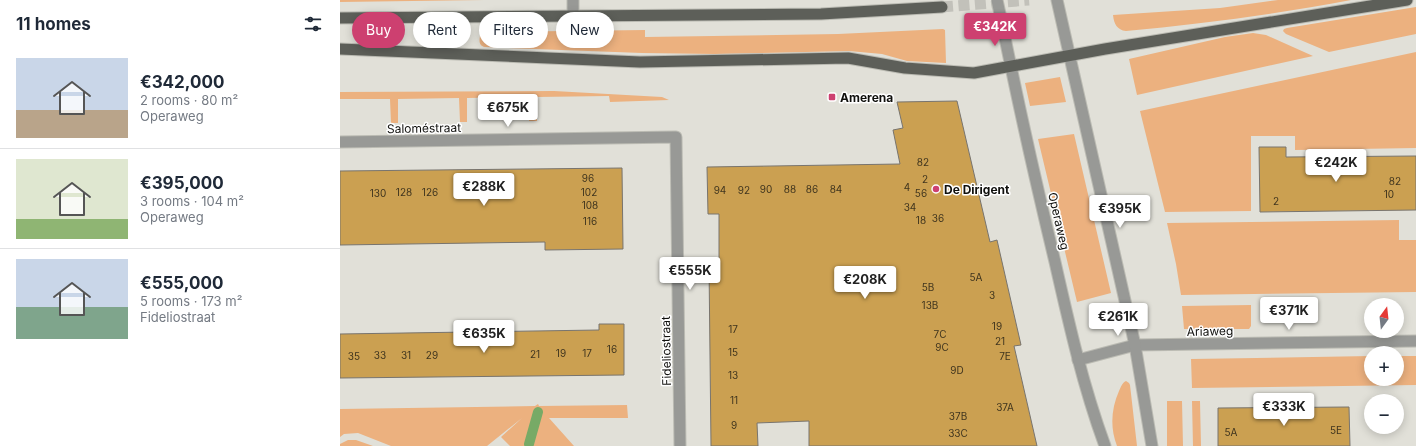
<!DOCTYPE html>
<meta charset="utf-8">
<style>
:root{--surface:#fff;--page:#f2f2f3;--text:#1f2937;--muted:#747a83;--line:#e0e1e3;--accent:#cd4070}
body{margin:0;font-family:Inter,sans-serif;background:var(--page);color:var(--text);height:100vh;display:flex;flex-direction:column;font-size:15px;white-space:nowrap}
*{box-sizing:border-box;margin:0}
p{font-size:13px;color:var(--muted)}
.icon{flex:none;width:22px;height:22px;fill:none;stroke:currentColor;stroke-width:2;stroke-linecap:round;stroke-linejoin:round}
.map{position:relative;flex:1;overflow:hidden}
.details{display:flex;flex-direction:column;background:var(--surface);width:340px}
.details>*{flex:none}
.banner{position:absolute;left:12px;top:12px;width:380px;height:36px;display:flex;gap:8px}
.needle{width:26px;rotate:15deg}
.controls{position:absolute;left:1024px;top:298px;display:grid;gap:8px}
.controls a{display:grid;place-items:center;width:40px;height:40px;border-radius:50%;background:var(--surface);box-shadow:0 2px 10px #0003;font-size:20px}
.price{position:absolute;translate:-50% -34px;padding:0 9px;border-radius:4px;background:#fff;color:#222;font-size:13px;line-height:26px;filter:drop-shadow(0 1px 2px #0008)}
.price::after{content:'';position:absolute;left:50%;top:24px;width:12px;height:9px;margin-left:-6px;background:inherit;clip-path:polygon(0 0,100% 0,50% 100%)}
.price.on{background:var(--accent);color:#fff}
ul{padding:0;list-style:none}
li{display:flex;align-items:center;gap:12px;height:100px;padding:0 16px}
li+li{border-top:1px solid var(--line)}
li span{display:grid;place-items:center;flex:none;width:112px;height:80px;border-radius:0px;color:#555}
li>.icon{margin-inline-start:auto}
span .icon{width:48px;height:48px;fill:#fffc;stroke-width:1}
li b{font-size:17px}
h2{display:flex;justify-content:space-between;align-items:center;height:48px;padding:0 16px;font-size:17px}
.pill{padding:0 14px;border-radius:18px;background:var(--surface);box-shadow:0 2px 10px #0003;font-size:14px;line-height:36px}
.pill.on{background:var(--accent);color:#fff}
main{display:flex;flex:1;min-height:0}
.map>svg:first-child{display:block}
.green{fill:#ecb17f}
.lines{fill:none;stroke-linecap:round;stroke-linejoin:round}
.stream{stroke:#7a6;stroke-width:10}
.building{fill:#cba051;stroke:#78746e}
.primary-tunnel{stroke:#c2c1ba;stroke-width:11;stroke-dasharray:11 5.5;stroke-linecap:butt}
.service-casing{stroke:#bbbbb3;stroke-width:13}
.minor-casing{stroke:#bbbbb3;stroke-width:13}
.tertiary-casing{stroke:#bbbbb3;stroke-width:13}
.primary-casing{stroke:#bbbbb3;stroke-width:13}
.service{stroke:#989996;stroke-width:11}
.minor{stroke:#989996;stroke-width:11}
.tertiary{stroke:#989996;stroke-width:11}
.primary{stroke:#5d5f59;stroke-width:11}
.tertiary-bridge-casing{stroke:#bbbbb3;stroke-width:13;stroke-linecap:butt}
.tertiary-bridge{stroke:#989996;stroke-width:11}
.poi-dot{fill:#cd4070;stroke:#fff;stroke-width:1.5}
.labels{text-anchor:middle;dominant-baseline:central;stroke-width:3;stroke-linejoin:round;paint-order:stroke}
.number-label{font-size:10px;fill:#3f341e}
.poi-label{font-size:12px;font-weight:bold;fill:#10100d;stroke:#fff;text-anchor:start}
.street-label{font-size:12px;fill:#10100d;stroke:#fff}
</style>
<main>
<section class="details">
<h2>11 homes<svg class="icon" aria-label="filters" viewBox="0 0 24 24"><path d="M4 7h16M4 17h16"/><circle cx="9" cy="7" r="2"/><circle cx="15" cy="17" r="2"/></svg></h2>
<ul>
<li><span style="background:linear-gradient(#c9d6e8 65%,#b9a48a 0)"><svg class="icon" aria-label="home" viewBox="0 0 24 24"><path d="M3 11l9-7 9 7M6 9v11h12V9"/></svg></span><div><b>€342,000</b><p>2 rooms · 80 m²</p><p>Operaweg</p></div></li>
<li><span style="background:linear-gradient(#dfe7d0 75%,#8fb573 0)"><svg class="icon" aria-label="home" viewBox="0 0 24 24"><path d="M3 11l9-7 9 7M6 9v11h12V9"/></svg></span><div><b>€395,000</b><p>3 rooms · 104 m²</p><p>Operaweg</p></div></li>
<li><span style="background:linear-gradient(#c9d6e8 60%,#7fa58c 0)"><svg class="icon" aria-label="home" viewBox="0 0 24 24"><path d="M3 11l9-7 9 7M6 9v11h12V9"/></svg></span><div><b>€555,000</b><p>5 rooms · 173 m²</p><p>Fideliostraat</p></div></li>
</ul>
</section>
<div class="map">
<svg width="1076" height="446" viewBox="0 0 1076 446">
<rect width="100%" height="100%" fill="#e1e0d8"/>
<path class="green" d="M0 0H144L0 2Z
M938 0H1011C937 14 861 24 786 31 777 30 774 24 773 15L880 8Z
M1076 7V34L989 52 946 34 943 31 944 29 947 28Z
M603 29 605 30 606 63 567 61 542 54 509 51 375 54 302 53 145 47C139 46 139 41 140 36L143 32 305 30V37L498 34Z
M913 33 926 35 973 56 797 95 789 59 885 37Z
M1076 52V148L955 150V136H911V211L825 212 800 111Z
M720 77 726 102 690 106 685 83Z
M214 91 322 97 329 100 270 102 269 96 197 97V121H189V97L127 98V122H120L119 98 58 99V123H51L50 99H0V92Z
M734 134 771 293 737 302 698 139Z
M1059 220V240H1076V292L841 295 836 264 827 223Z
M911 305V326L909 329H844L842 306Z
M1031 356V379H1057V356H1076V385L852 388 851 359Z
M786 381 789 383 790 385 797 446H777C770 428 771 409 779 391 781 387 782 383 786 381Z
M827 401H842L843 446H827Z
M852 401H860L861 446H853Z
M198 404 199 406 287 405 288 418H209L234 446H170L161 437 182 418 147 446H51L18 433 4 434 0 437V409L195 406Z
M8 440H16L33 446H0V444Z"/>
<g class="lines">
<path class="stream" d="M189 444 198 412"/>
</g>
<path class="building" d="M617 101 650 242 657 240 681 345 674 346 697 446H469V421L417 423 418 446H371L369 265H379V214H368L367 167 560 164 553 130 563 128 557 102Z
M919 147H946V157L1076 156V210L920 212Z
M282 168 283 249 205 250V242L0 245V171Z
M259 324H284V375L0 378V334L259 330Z
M1009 407 1010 446H878V408Z"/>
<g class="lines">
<path class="primary-tunnel" d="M602 7 689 0"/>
<g class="service-casing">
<path id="service" d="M233 16V0"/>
</g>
<g class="minor-casing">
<path id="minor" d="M0 142 336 137 340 446
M738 360 795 345 1076 341"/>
</g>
<g class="tertiary-casing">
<path id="tertiary" d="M717 0 795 345 812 446
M662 23C678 103 696 183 715 262 729 324 743 386 765 446"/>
</g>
<g class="primary-casing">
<path id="primary" d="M0 18 481 14 602 7
M0 49 300 62 508 58 565 68 634 73 765 49 1067 0"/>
</g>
<use href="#service" class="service"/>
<use href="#minor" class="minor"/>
<use href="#tertiary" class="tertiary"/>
<use href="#primary" class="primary"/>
<g class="tertiary-bridge-casing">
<path id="tertiary-bridge" d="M657 0 662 23"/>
</g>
<use href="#tertiary-bridge" class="tertiary-bridge"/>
</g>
<g class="poi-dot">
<rect x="488" y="93" width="8" height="8" rx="2"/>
<circle cx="596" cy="189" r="4"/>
</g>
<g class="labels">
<g class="number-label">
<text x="583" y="162">82</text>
<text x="248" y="178">96</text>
<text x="585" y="179">2</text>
<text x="1055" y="181">82</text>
<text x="567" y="187">4</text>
<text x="426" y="189">90</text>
<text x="450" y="189">88</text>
<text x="472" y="189">86</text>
<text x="496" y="189">84</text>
<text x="380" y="190">94</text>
<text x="404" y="190">92</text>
<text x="64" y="192">128</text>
<text x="90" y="192">126</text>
<text x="249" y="192">102</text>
<text x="38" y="193">130</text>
<text x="581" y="193">56</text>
<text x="1049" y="194">10</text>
<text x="936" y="201">2</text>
<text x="250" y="205">108</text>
<text x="570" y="207">34</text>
<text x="598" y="218">36</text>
<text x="581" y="220">18</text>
<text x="250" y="221">116</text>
<text x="636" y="277">5A</text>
<text x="588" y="287">5B</text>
<text x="652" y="295">3</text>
<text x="590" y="305">13B</text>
<text x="657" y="326">19</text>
<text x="393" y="329">17</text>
<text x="600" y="334">7C</text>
<text x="660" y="341">21</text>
<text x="602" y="347">9C</text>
<text x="272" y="349">16</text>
<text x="393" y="352">15</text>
<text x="221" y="353">19</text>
<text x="247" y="353">17</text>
<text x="195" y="354">21</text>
<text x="40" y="355">33</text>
<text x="66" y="355">31</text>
<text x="92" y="355">29</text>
<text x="14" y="356">35</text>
<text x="665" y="356">7E</text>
<text x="617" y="370">9D</text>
<text x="393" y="375">13</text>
<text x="394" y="400">11</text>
<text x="665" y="407">37A</text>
<text x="618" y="416">37B</text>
<text x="394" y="425">9</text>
<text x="996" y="430">5E</text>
<text x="891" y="432">5A</text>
<text x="618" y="433">33C</text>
</g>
<g class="poi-label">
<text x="500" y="97">Amerena</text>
<text x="604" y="189">De Dirigent</text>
</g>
<g class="street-label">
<text transform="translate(84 128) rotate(-1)">Saloméstraat</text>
<text transform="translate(719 221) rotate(77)">Operaweg</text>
<text transform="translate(870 331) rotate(-1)">Ariaweg</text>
<text transform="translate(326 351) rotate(-91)">Fideliostraat</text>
</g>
</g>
</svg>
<div class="controls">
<a><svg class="needle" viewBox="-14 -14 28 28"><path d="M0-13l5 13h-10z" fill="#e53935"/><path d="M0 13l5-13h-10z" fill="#747a83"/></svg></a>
<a>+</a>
<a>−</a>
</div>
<b class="price on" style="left:655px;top:47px">€342K</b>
<b class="price" style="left:168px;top:128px">€675K</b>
<b class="price" style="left:996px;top:183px">€242K</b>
<b class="price" style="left:144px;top:207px">€288K</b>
<b class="price" style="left:780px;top:229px">€395K</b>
<b class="price" style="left:350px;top:291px">€555K</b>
<b class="price" style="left:525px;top:300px">€208K</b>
<b class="price" style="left:949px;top:331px">€371K</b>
<b class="price" style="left:778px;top:337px">€261K</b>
<b class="price" style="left:144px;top:354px">€635K</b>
<b class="price" style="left:944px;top:427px">€333K</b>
<div class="banner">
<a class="pill on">Buy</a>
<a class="pill">Rent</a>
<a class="pill">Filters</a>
<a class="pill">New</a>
</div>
</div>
</main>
